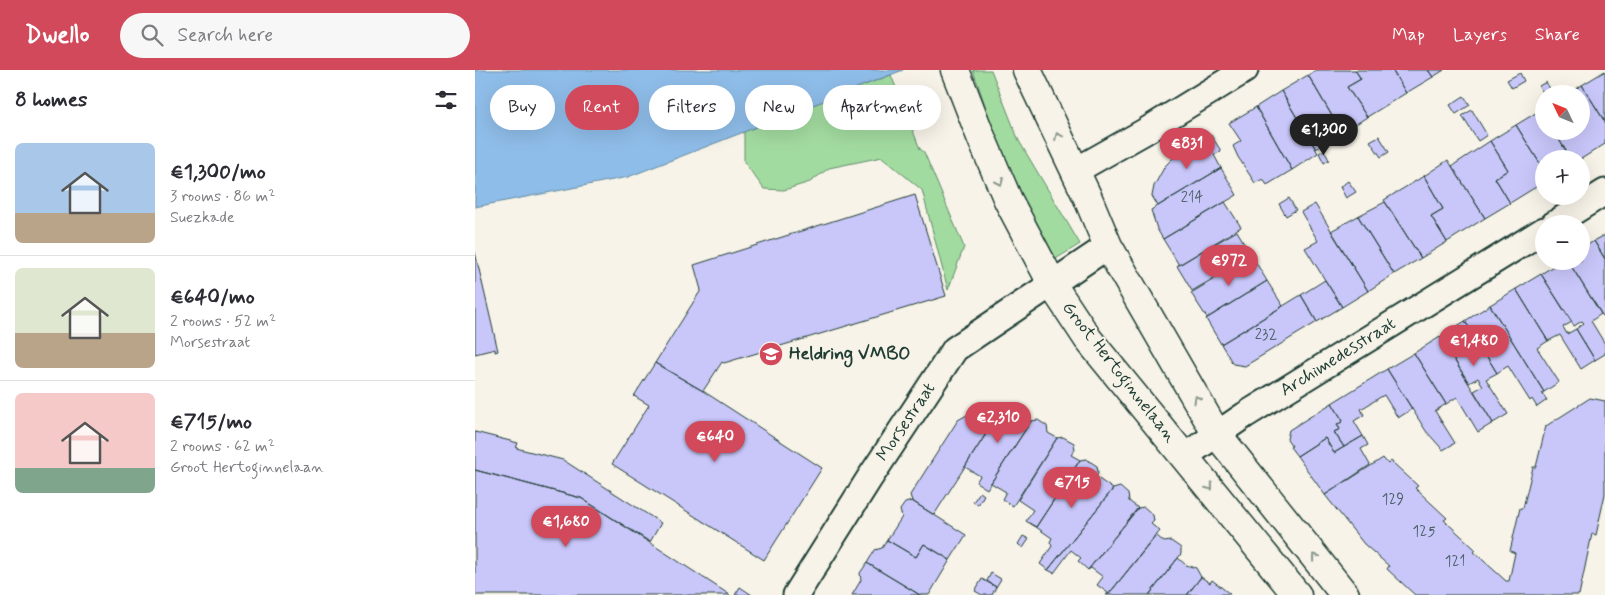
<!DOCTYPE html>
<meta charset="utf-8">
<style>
:root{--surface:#fff;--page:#f7f7f7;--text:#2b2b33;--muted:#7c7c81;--line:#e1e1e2;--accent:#d1495b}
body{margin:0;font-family:Mynerve,sans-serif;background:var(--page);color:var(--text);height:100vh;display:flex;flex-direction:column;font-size:19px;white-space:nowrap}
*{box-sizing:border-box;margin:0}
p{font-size:16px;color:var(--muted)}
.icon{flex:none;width:28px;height:28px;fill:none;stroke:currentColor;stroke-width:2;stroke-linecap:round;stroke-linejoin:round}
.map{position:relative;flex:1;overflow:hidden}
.side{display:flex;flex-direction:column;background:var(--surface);width:475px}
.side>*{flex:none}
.hud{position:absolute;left:15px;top:15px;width:475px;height:45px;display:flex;gap:10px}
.needle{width:32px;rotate:313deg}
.tools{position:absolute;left:1060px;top:15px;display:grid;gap:10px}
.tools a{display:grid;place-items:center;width:55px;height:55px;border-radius:50%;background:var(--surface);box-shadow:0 5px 20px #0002;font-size:25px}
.price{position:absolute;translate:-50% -42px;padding:0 11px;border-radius:18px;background:var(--accent);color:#fff;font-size:16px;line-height:32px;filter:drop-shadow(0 1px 2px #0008)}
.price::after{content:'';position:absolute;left:50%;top:30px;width:15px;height:11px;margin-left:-8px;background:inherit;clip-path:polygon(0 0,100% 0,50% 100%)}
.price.on{background:#222;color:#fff}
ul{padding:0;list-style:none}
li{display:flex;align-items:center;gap:15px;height:125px;padding:0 15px}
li+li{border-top:1px solid var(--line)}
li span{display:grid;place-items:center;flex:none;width:140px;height:100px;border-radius:8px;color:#555}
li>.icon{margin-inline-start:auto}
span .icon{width:60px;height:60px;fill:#fffc;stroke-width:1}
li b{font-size:21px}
h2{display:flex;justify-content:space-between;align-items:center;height:60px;padding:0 15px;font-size:21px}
.tag{padding:0 18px;border-radius:22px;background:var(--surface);box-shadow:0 5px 20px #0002;font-size:18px;line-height:45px}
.tag.on{background:var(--accent);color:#fff}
header{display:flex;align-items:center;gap:30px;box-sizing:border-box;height:70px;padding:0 25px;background:var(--accent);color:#fff}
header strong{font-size:24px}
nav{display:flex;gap:28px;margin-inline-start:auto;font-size:18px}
.search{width:350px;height:45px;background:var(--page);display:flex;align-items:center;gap:12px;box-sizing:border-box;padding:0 18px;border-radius:28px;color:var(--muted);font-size:19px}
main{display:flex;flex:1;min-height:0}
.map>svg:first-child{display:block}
.green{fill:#a2dba0;stroke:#608c6a}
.water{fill:#8fbde9;stroke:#628aa1}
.building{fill:#c9c7fa;stroke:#1f3d34}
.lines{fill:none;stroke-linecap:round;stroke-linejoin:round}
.minor-casing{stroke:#1f3d34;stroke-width:29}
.tertiary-casing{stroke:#1f3d34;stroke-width:31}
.minor{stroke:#f7f3e8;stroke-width:25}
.tertiary{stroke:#f7f3e8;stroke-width:28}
.oneway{stroke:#8b988e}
.labels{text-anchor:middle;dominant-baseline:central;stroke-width:4;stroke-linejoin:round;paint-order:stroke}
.number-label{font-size:15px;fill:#4a6066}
.poi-label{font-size:18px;font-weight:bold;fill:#1f3d34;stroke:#f7f3e8;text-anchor:start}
.street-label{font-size:18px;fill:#1f3d34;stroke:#f7f3e8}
</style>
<header>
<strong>Dwello</strong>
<div class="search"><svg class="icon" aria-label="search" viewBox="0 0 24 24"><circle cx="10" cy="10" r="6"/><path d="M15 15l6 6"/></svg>Search here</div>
<nav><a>Map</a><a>Layers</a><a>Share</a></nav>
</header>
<main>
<section class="side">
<h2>8 homes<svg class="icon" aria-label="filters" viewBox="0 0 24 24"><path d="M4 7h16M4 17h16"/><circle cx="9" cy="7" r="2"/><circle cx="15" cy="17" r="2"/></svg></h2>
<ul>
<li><span style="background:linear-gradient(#a9c7e8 70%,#b9a48a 0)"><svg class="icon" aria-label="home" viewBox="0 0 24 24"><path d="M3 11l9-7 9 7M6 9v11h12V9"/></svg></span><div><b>€1,300/mo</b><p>3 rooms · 86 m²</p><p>Suezkade</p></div></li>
<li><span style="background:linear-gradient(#dfe7d0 65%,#b9a48a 0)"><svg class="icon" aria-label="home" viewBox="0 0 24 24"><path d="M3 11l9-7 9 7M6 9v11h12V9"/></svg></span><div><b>€640/mo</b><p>2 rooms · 52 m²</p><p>Morsestraat</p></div></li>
<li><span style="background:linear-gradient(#f6c9c9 75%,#7fa58c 0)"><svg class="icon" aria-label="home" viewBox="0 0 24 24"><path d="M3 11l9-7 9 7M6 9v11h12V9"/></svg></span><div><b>€715/mo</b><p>2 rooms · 62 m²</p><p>Groot Hertoginnelaan</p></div></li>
</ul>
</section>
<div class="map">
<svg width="1130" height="525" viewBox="0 0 1130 525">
<rect width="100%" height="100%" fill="#f7f3e8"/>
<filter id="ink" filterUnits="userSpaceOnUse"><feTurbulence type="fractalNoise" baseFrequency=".02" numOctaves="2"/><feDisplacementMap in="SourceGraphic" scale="10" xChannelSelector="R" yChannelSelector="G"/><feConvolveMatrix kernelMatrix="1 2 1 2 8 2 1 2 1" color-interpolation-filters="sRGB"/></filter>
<g filter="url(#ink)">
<path class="green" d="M498 0H516L544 71 605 174 579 190 545 128 518 59Z
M416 5 445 79 449 82 489 177 473 220 447 120 407 87 354 98 335 112 309 120 289 119 269 92V61Z"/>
<path class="water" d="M0 0H428L153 107 0 137Z"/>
<path class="building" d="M841 0H880L886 9 872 17 892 47 867 63 833 5Z
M880 0H917L931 23 892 47 872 17 886 9Z
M917 0H953L958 7 931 23Z
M953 0H969L958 7Z
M1130 1V52L1107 15Z
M1045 3 1049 11 1037 18 1032 10Z
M833 5 867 63 841 79 806 21Z
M1071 12 1078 24H1069L1064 16Z
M1107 15 1130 52V74L1106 89H1096L1083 68 1095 61H1106V24H1092Z
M806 21 843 83 817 100 781 37Z
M989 26 995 35 981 44 975 35Z
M781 37 817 100 792 115 788 109 780 113 763 87 758 76 766 71 754 53Z
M1069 38V61H1095L1083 68 1096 89H1069V100L1041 55Z
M997 40 1012 65 1003 71 987 46Z
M1041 55 1069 100V112L1035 133 1020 108 1033 100 1015 71Z
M736 65 746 81 739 85 746 98 683 136 677 126 679 116 690 96 699 87Z
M904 66 914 82 906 87 895 71Z
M1015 71 1033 100 1020 108 1035 133 1010 148 977 96Z
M849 80 854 90 849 93 844 83Z
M973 90 1010 148 972 172 956 146 968 139 949 106Z
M746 98 762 125 688 169 682 159 676 140Z
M949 106 968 139 956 146 972 172 946 188 909 130Z
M873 111 881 122 871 128 865 117Z
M440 125 471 226 249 293 247 292 228 321 180 293 226 220 219 195Z
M814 128 821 140 811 146 804 134Z
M750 132 766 157 704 195 688 169Z
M910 132 946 188 919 204 883 146Z
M840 134 893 221 867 237 830 178 843 171 826 142Z
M883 146 919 204 893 221 856 161Z
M762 161 777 186 717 221 702 196Z
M1130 165V189L1119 171Z
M1119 171 1130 189V247L1129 248 1093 191H1106V179Z
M0 182 23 281 20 282V279L0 284Z
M777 186 792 211 732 248 716 223Z
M1086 191H1093L1126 244 1116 251 1130 274V284L1120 290 1101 259 1109 253 1107 251 1099 256 1066 204Z
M1066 204 1097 252 1088 257 1092 264 1101 259 1120 290 1106 299 1085 265 1073 271 1041 219Z
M850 210 867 237 842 252 826 225Z
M792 211 808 236 746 274 731 249Z
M1041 219 1073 271 1062 278 1084 312 1069 322 1015 235Z
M826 225 842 252 770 296 758 294 746 274Z
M1015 235 1069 322 1067 323 1072 330 1062 337 1057 329 1055 331 1033 296 1022 303 990 251Z
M990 251 1022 303 1011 309 1033 344 1018 353 999 321 1008 316 1003 308 994 313 965 267Z
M965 267 1018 353 1003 362 982 327 971 334 939 283Z
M939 283 971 334 960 341 980 373 968 380 951 361 912 299Z
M180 293 228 321 347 398 289 490 137 394 174 335 159 326Z
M912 299 937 339 923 348 909 325 886 339 889 345 879 351 888 366 869 377 859 362 865 359 862 355 868 351 857 333Z
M1115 328 1130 331V424L1121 465 1117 464 1104 525H940L912 499 914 496 889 474 850 425 908 388 913 394 916 391 943 416 940 418 972 448 969 450 1001 480 999 482 1031 511H1034L1040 483 1035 481 1045 438H1048L1058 397H1061L1071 356Z
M857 333 868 351 862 355 865 359 859 362 869 377 859 383 850 368 822 386 815 377 817 376 812 369 814 360Z
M530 334 459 445 437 431 435 425 483 350 501 340Z
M530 334 540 335 547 345 556 351 512 419 501 412 505 406 490 397Z
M563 350 572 356 573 363 582 368 538 436 527 429 531 422 516 413 556 351Z
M0 362 43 373 41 378 88 390 186 453 175 472 106 428 0 400Z
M888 366 893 375 886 379 895 395 850 425 822 386 850 368 859 383Z
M588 367 599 373 600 380 596 385 605 390 561 457 551 451 558 440 543 430 582 368Z
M611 389 622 396 623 402 621 407 638 419 573 500 565 494 577 476 575 472 577 468 561 457 605 390Z
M0 400 106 428 255 525H0Z
M645 417 653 424 654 431 663 438 613 500 603 491 606 488 596 480 579 503 573 500 638 419Z
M505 422 509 425 503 435 498 432Z
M437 431 491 465 475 490 449 474 441 487 412 470 427 447 425 440 430 433Z
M669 437 678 445 679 451 676 454 685 461 633 525H631L633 523 622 515 628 507 616 498 613 500 663 438Z
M681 465 689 472 696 471 706 478V484L674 525H633Z
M548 466 554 469 548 478 543 474Z
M412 470 441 487 449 474 475 490 454 525H445L392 493 400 480 407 478Z
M703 488 711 495 721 498 726 507 712 525H674Z
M392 493 445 525H377L386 510 385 503Z
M516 503 526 509 521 517 512 511Z
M726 507 735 513 737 510 755 524 712 525Z
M507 509 521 517 517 525H507L500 521Z
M265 517 277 525H260Z"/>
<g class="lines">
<g class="minor-casing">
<path id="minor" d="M600 101 669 62 770 0
M1079 154 1130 122
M710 386 770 345 1069 160
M321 525 394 409 480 279 633 176"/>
</g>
<g class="tertiary-casing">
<path id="tertiary" d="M480 0 506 67 533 130 580 219 613 269 822 525
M552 0 612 126 633 176 741 363 870 525"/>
</g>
<use href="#minor" class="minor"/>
<use href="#tertiary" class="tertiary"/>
</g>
<defs><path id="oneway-chevron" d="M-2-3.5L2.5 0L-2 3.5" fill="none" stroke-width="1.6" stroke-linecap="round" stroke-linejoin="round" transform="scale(1.25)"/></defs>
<g class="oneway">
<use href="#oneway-chevron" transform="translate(583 66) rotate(-116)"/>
<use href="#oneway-chevron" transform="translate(525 112) rotate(66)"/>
<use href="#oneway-chevron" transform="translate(722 329) rotate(-120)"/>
<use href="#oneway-chevron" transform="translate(735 417) rotate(51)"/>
<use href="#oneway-chevron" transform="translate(840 487) rotate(-128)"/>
</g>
</g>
<defs>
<g id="school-disc" transform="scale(1.25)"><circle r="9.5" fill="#d1495b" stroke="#f7f3e8"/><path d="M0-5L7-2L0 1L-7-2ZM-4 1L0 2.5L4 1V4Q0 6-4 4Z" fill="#fff"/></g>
</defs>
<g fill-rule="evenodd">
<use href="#school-disc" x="296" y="284"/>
</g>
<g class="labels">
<g class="number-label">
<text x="717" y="128">214</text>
<text x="791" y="265">232</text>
<text x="918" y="430">129</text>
<text x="949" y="462">125</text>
<text x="980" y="492">121</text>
</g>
<g class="poi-label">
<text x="314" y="284">Heldring VMBO</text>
</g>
<g class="street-label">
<text transform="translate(863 287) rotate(-32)">Archimedesstraat</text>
<text transform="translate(644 302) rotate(52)">Groot Hertoginnelaan</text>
<text transform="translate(431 352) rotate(-56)">Morsestraat</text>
</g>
</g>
</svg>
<div class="tools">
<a><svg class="needle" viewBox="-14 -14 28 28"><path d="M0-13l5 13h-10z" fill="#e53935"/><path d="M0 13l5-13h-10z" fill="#7c7c81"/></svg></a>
<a>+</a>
<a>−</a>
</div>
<b class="price on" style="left:849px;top:86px">€1,300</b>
<b class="price" style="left:712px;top:100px">€831</b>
<b class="price" style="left:754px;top:217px">€972</b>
<b class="price" style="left:999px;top:297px">€1,480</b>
<b class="price" style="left:523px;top:374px">€2,310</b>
<b class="price" style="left:240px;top:393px">€640</b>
<b class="price" style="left:597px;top:439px">€715</b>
<b class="price" style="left:91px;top:478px">€1,680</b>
<div class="hud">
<a class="tag">Buy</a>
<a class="tag on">Rent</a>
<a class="tag">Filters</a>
<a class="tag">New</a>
<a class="tag">Apartment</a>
</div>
</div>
</main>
